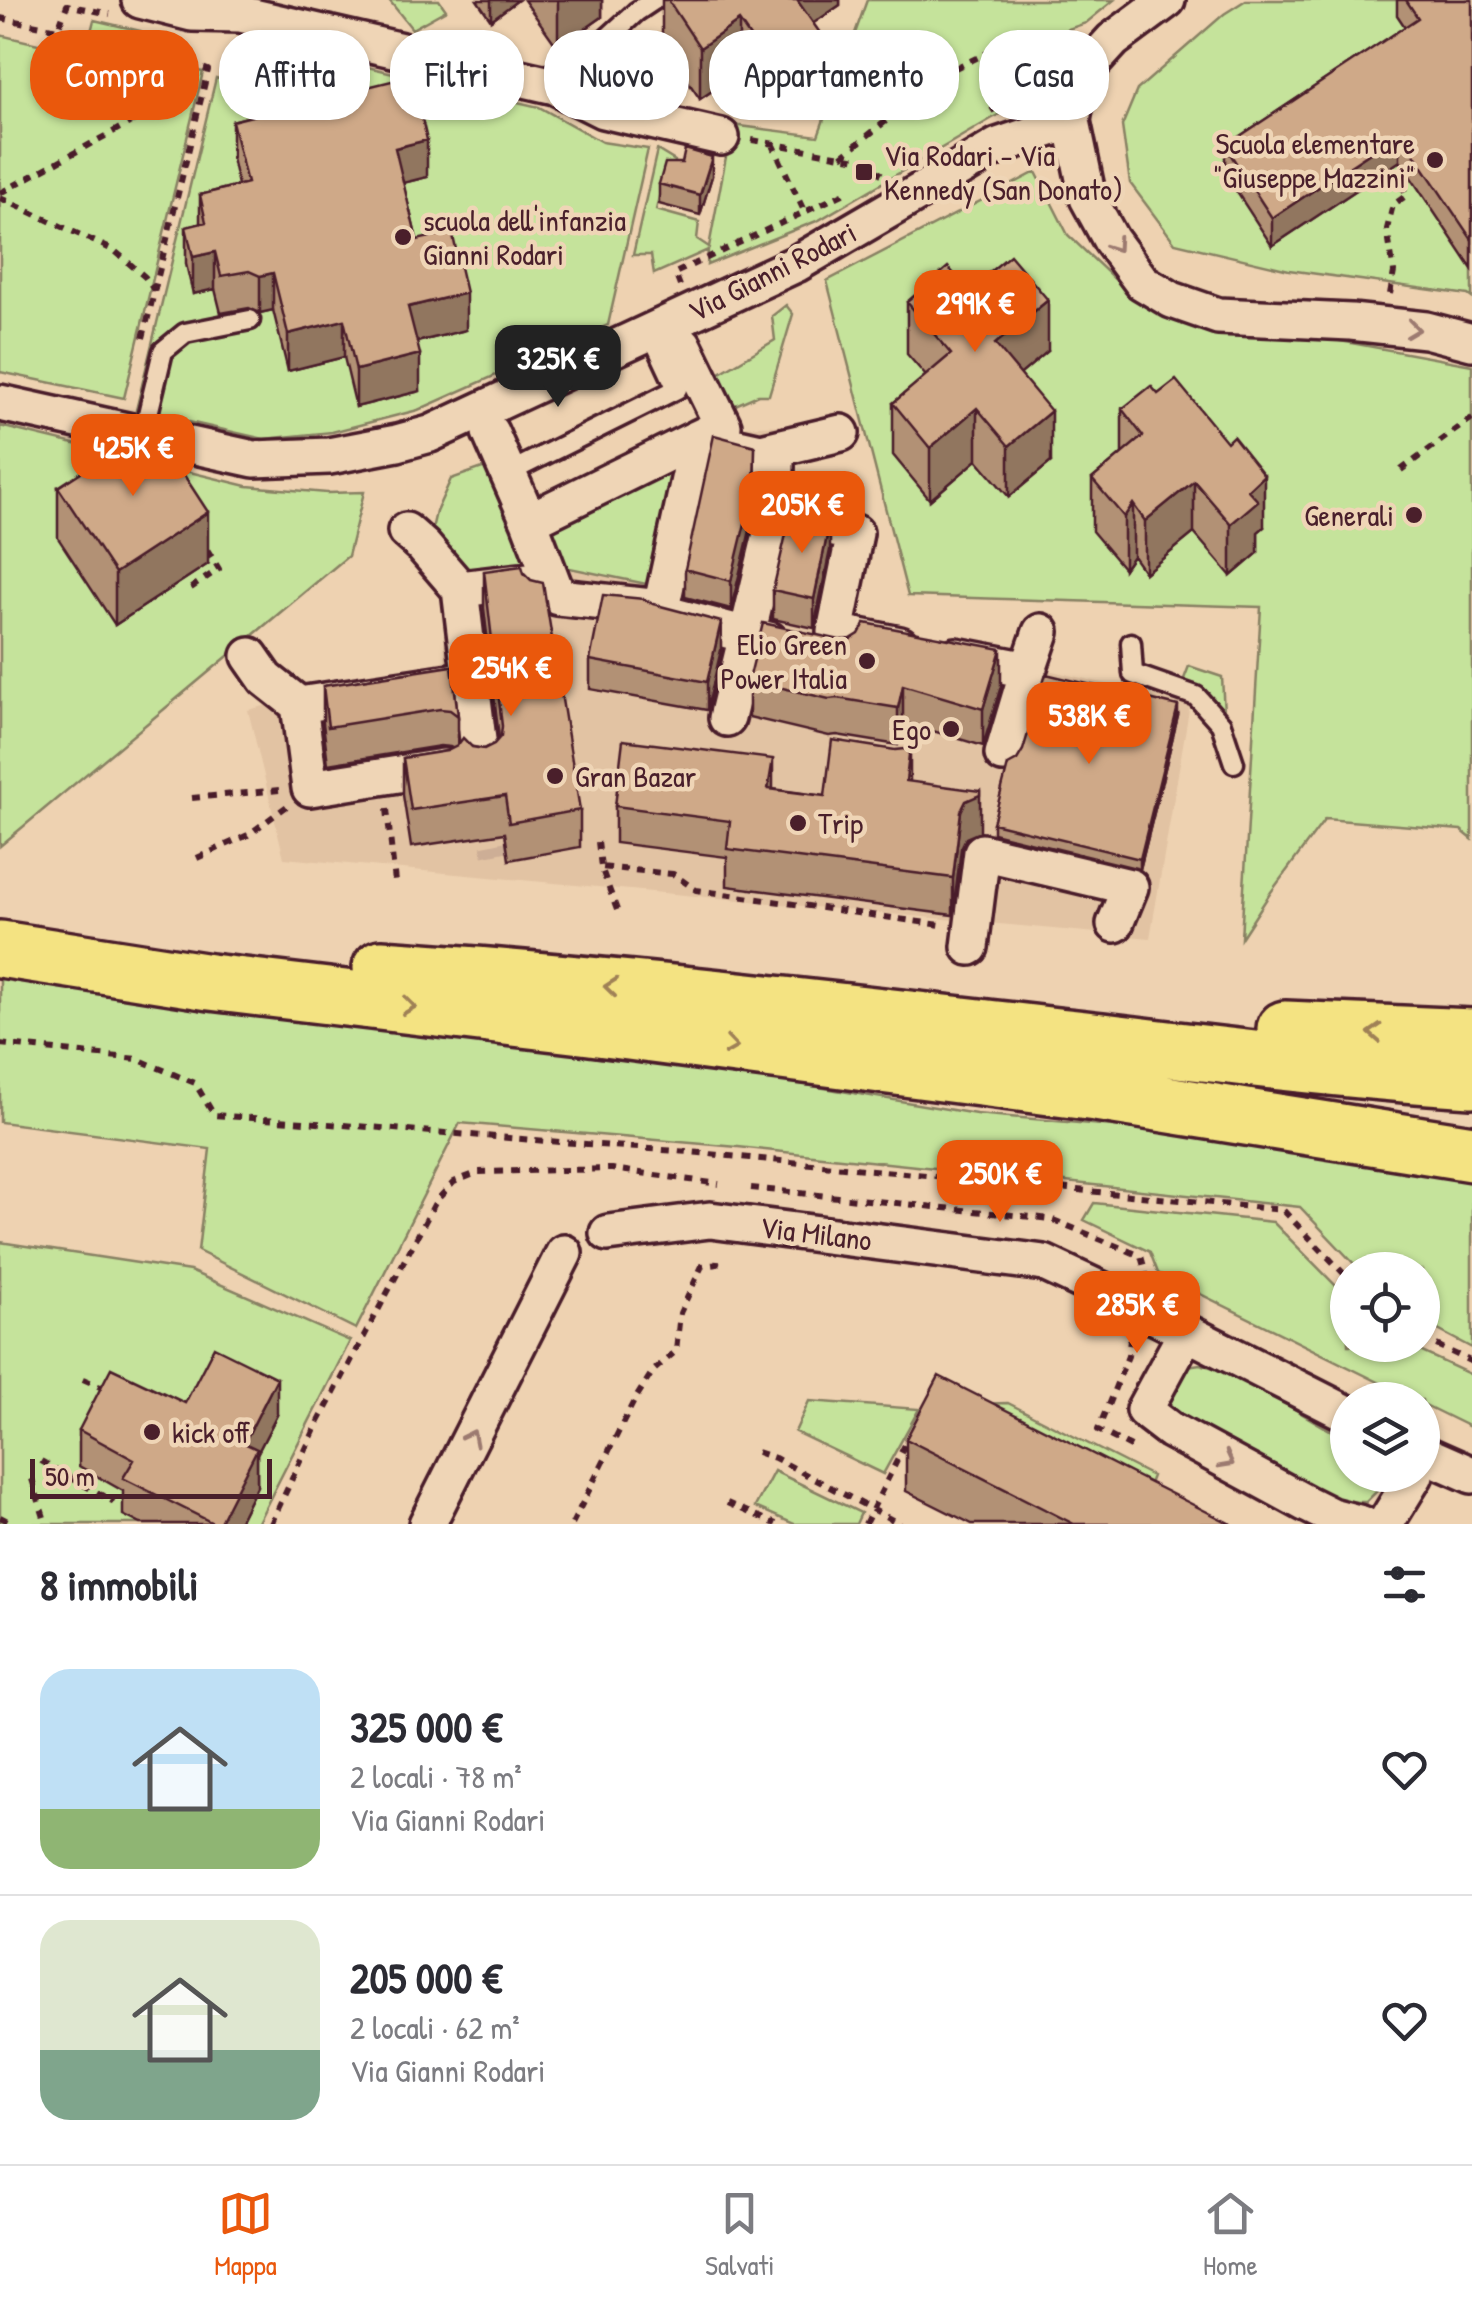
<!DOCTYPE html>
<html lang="it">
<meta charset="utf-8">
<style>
:root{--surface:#fff;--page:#f7f7f7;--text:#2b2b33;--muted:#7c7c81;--line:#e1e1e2;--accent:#ea580c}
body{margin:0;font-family:"Patrick Hand",sans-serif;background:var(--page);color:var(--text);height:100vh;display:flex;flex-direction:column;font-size:38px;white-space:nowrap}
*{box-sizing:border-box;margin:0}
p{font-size:32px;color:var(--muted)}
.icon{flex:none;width:55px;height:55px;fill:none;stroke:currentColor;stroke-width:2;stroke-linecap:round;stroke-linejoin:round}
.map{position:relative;height:1524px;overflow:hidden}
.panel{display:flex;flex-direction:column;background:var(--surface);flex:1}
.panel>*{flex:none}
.hud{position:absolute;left:30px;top:30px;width:1412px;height:90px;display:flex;gap:20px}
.controls{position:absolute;left:1330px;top:1252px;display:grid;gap:20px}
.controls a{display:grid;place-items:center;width:110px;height:110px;border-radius:50%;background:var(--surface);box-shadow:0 2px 8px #0004;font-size:50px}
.scale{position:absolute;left:30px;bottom:25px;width:242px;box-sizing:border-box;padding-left:10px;border:5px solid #4a1f2b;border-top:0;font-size:28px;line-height:35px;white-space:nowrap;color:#4a1f2b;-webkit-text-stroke:8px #efd5b6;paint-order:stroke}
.price{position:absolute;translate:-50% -85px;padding:0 22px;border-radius:20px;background:var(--accent);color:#fff;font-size:32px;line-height:65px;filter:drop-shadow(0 2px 5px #0008)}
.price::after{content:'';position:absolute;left:50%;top:60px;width:30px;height:22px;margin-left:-15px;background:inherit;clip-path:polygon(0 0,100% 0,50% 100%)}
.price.active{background:#222;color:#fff}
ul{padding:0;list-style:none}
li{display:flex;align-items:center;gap:30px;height:250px;padding:0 40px}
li+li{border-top:2px solid var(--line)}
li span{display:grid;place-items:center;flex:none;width:280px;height:200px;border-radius:30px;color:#555}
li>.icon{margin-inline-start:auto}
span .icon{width:120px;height:120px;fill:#fffc;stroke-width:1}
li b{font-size:42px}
h2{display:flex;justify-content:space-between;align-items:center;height:120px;padding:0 40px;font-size:42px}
.pill{padding:0 35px;border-radius:40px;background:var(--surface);box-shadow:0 2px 8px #0004;font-size:35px;line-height:90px}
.pill.active{background:var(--accent);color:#fff}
.menu{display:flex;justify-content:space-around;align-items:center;height:140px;border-top:2px solid var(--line);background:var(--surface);font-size:28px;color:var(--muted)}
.menu a{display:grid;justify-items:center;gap:5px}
.menu .active{color:var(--accent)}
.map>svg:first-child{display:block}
.built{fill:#e2c3a3}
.green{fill:#c5e39b;stroke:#888163;stroke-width:2.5}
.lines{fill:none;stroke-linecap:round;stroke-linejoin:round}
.street-tunnel{stroke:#cdae96;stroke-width:35;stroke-dasharray:35 18;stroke-linecap:butt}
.lane-casing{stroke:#4a1f2b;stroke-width:25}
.street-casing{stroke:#4a1f2b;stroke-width:42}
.highway-casing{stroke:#4a1f2b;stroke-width:62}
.path{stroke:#4a1f2b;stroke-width:6;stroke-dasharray:8 8;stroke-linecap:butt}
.lane{stroke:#efd5b6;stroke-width:18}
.street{stroke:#efd5b6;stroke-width:35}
.highway{stroke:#f4e382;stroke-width:55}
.wall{fill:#b29175;stroke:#4a1f2b;stroke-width:2.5}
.shaded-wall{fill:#91765f;stroke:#4a1f2b;stroke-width:2.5}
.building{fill:#cfa988;stroke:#4a1f2b;stroke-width:2.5}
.oneway{stroke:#9c7a70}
.oneway2{stroke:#9f8156}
.poi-dot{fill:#4a1f2b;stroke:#efd5b6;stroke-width:4}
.labels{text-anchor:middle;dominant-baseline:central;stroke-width:9;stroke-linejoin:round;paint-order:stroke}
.poi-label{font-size:30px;fill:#4a1f2b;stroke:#efd5b6;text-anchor:start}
.street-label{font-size:30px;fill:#4a1f2b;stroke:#efd5b6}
</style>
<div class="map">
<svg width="1472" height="1524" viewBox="0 0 1472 1524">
<rect width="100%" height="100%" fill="#eed2b1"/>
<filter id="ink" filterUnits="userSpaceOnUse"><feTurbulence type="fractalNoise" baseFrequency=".01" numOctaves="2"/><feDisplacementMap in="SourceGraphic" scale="20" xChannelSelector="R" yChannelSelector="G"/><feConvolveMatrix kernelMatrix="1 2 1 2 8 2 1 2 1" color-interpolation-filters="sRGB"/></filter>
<g filter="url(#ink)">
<path class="built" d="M788 425 790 498 848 517V622L1190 704 1150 938 284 858 248 710 445 660 441 562 724 427Z"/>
<path class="green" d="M389 0H439L446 10 412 29Z
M867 0H1114L1086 23 1045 37 1025 99 819 220 707 265 708 250 654 274 651 255H633L657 150 675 161 676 176 663 178 656 210 699 222 697 239 709 247 732 125 818 136Z
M1246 0H1472V298L1468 295 1289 270 1175 243 1130 183 1122 126 1137 90 1224 14Z
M94 20 141 31 162 64 203 72 124 398 0 372V35L85 55Z
M247 39 539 107 602 142 648 149 608 325 418 410 332 432 264 439 136 410 216 78 233 82Z
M1036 172 1068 235 1142 305 1472 365V839L1461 830 1325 819 1271 892 1241 938 1261 607 908 596 827 281Z
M786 305 793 314 769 395H758L724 410 710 379 775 340 772 316Z
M0 426 247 486 327 493 364 492 348 556 0 846Z
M685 454 656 586 560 566 542 526Z
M491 465 538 569 469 582 430 538 436 512 451 479Z
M1189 666 1222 677 1224 713 1213 698 1184 679Z
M0 970 194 1007 754 1076 976 1114 1361 1148 1472 1173V1348L1423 1322 1422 1270H1360L1300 1207 738 1147 460 1123 356 1329 198 1251 210 1149 0 1122Z
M1094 1203 1273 1222 1347 1297 1348 1345H1407L1472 1375V1428L1423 1404 1422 1400H1415L1158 1273 1150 1252 1084 1220Z
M0 1242 190 1271 350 1341 257 1524H0Z
M1200 1364C1253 1377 1298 1415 1347 1439L1348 1475H1385V1483L1366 1502H1341L1169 1413 1168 1388 1187 1366Z
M809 1401 919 1409 883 1474 795 1432Z
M1008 1403 1152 1476 1146 1492 970 1404Z
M774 1471 861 1513 856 1524H794L755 1507Z"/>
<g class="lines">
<path class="street-tunnel" d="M487 791 500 853"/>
<g class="lane-casing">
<path id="lane" d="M555 86 636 12 654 0
M143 435 163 351 185 333 250 320
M508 473 677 389 650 331
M1131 643 1133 674 1196 696 1221 724 1234 763"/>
</g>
<g class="street-casing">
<path id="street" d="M140 0 192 13 240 14 555 86 603 110 721 137
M1167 0 1113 40 1092 63 1077 90 1072 121 1088 198 1111 240 1142 282 1172 300 1218 316 1351 322 1426 330 1472 342
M683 344 723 426 698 438 761 452 841 433
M0 403 254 459 329 456 397 443 430 434 796 264 998 146 1072 121
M490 432 529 521 558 597 661 608 658 612 747 635 727 718
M761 452 776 464 775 517 855 533 835 632 900 645
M529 521 698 438 661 608
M406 531 423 546 460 589 529 581
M460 589 481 765
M769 640 747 635 775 517
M250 656 266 679 299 705
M956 656 1028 670 1041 632
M1003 754 1028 670
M443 767 310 788 299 705 470 679
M970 947 982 852 1130 887 1115 924
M608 1233 710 1220 1044 1263 1125 1301 1348 1414
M1186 1333 1144 1410 1170 1430 1305 1503 1331 1516 1362 1524
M1422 1453 1472 1475
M427 1524 564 1253
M1385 1524 1415 1475"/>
</g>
<g class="highway-casing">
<path id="highway" d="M0 949 210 982 590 1027 1096 1093 1472 1153
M381 968C622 984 863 1014 1103 1041 1226 1056 1349 1071 1472 1079
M1285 1029 1472 1037"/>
</g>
<path class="path" d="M0 18 58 29 67 5 110 14
M991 111 1040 81
M752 140 858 159 883 175
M772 143 805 213
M842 156 929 87 955 68 985 54 1047 46 1062 50
M0 193 168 102 177 60
M0 198 115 251 145 277 154 290
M680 286 675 273 845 193
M1390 294 1394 272 1387 229 1393 205 1407 195 1397 176
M143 338 208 70 167 56 154 37
M1401 470 1472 418
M191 588 219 569 205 546
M192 798 279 790
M387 809 395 882
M598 842 601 867
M197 858 248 835 287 806
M617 910 601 867 673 874 696 890 941 925
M0 1044 137 1059 195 1083 214 1115 689 1152 1283 1210 1348 1278
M751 1188 1051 1219 1141 1256 1146 1274
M1128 1338 1130 1340 1128 1356 1098 1430 1137 1450
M1422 1338 1472 1362
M83 1379 107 1390
M1373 1392 1390 1400
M757 1452 775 1458 900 1524
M41 1461 114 1502
M32 1479 46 1524
M727 1503 776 1524
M0 1517 10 1522
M271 1524 315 1429 436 1201 454 1182 479 1172 612 1169 719 1184
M572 1524 634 1401 653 1371 676 1351 680 1313 702 1266 717 1264 718 1254
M865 1524 909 1437"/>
<use href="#lane" class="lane"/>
<use href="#street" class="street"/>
<use href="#highway" class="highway"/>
</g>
<path class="wall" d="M477 0H518L491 20Z
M524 0H602V17L558 48Z
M662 0H840V5L813 23 820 85 770 118 739 73 700 99 662 44Z
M1397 0H1472V269L1400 161 1272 246 1225 174V146L1405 27 1397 15Z
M278 55 355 90 427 177 403 183 417 240 466 330 417 342 420 391 356 407 344 357 288 371 273 310 260 313 249 308 221 313 215 289 193 294 186 264V227L200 224V195L238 185 232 158V121L282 108 278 92Z
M712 176 700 215 659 204V184Z
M968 290 1048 351 1020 374 1051 462 1009 497 977 460 930 500 893 455V403L926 376 907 354V302Z
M1122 409 1264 527 1258 532V553L1231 576 1194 533 1145 573 1133 556 1124 569 1092 531V479L1122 454Z
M58 487 208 564 115 625 58 538Z
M754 514 731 609 685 597V569Z
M830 550 814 628 773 619V590Z
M484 571 580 810V847L509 860 505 833 411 847 403 795V758L447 751 452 748 450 747 440 746 328 764 323 723V686L452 666 458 716V744L484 749 494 744 499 738 484 608Z
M721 650 707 710 590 689V660Z
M749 680 1001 686 983 746 903 722 898 745 837 735 829 736 749 717Z
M1178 716 1140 869 993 833V823Z
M910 782 980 832 966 838 961 848 953 915 727 886V857L615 843V806L773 789 825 796Z
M185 1403 277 1415 257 1454V1486L238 1524H141L123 1515V1491L79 1466V1430Z
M906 1439 1231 1524H972L906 1491Z"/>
<path class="shaded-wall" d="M491 0H518L491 20Z
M558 0H602V17L558 48Z
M789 0H840V5L789 40Z
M739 21V73L700 99V48Z
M820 33V85L770 118V66Z
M1400 133V161L1272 246V218Z
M427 140V177L395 185V148Z
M712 157V176L700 215V195Z
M215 252V289L193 294V257Z
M273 273V310L260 313V276Z
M466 293V330L408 344V307Z
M1048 300V351L995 396V344Z
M344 320V357L288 371V334Z
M420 354V391L356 407V370Z
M977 408V460L930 500V448Z
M1051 411V462L1009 497V446Z
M755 446 754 514 731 609V581Z
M1264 475V527L1258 532V553L1231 576V524L1248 490Z
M1194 481V533L1145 573V521Z
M1133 504V556L1124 569V517Z
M208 512V564L115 625V573Z
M830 521V550L814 628V599Z
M721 622V650L707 710V682Z
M1001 649V686L983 746V709Z
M903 685V722L898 745V708Z
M1178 706V716L1140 869V859Z
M910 746V783L906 781Z
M773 759V796L768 789Z
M980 791V832L966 838 961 848 953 915V878L961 811 966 801Z
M277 1378V1415L257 1454V1486L238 1524H219L244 1443Z"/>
<path class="building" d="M668 0H797L820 33 770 66 739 21 700 48Z
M1406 0H1472V240L1400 133 1272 218 1225 146 1418 18Z
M343 39 355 90 412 76 427 140 395 148 417 240 452 232 466 293 408 307 420 354 356 370 344 320 288 334 273 273 260 276 249 271 221 276 215 252 193 257 186 227 206 222 200 195 247 183 232 121 291 106 278 55Z
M685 149 712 157 700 195 659 184 665 163H682Z
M1010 255 1048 300 995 344 1051 411 1009 446 977 408 930 448 893 403 951 354 907 302 948 267 968 290Z
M1176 380 1227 442 1233 436 1264 475 1248 490 1258 501 1231 524 1194 481 1145 521 1133 504 1124 517 1092 479 1143 436 1122 409 1151 386 1158 394Z
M152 426 208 512 115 573 58 487Z
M714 435 755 446 754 486 731 581 685 569Z
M791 513 830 521 814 599 773 590Z
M522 566 524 573 531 580 543 583 580 810 509 823 505 796 411 810 403 758 447 751 457 746 463 738 472 747 484 749 494 744 501 736 502 726 484 571Z
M603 595 644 599 653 604 721 622 707 682 590 660Z
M763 623 840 640 851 639 859 634 865 623 1001 649 983 709 903 685 898 708 837 698 829 699 749 680Z
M452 666 458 716 450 710 440 709 328 727 323 686Z
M1046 674 1178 706 1140 859 993 823 1008 765 1017 760 1023 750Z
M623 740 773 759 768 789 825 796 832 740 895 750 905 749 910 746 906 781 980 791V795L966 801 961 811 953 878 727 849 730 821 615 806Z
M214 1347 277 1378 244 1443 257 1449 219 1524H215L123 1478 134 1460 79 1430 111 1368 185 1403Z
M939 1376 1231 1524H1074L906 1439Z"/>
<defs><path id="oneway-chevron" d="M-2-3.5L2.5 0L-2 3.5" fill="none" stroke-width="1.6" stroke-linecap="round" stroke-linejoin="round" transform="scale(2.5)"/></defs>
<g class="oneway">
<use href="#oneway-chevron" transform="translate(1115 245) rotate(55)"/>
<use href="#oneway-chevron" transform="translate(1413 329) rotate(7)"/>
<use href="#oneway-chevron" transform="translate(471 1437) rotate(-63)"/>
<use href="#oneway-chevron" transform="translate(1227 1461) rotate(28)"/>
</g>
<g class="oneway2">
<use href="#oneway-chevron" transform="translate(611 987) rotate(-174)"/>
<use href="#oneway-chevron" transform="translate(409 1006) rotate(7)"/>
<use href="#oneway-chevron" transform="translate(1375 1033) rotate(-177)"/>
<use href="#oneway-chevron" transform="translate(731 1046) rotate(8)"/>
</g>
</g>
<g class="poi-dot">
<circle cx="1435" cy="160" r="10"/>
<rect x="854" y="162" width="20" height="20" rx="5"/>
<circle cx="403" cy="237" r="10"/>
<circle cx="1414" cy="515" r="10"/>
<circle cx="867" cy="661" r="10"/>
<circle cx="951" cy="729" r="10"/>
<circle cx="555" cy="776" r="10"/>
<circle cx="798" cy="823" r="10"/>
<circle cx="152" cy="1432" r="10"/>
</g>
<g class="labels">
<g class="poi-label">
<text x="1415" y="143" text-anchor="end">Scuola elementare<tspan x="1415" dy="34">"Giuseppe Mazzini"</tspan></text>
<text x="884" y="155">Via Rodari - Via<tspan x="884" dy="34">Kennedy (San Donato)</tspan></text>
<text x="423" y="220">scuola dell'infanzia<tspan x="423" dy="34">Gianni Rodari</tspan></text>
<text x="1394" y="515" text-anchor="end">Generali</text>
<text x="847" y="644" text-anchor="end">Elio Green<tspan x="847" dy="34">Power Italia</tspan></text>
<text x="931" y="729" text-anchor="end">Ego</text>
<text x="575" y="776">Gran Bazar</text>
<text x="818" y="823">Trip</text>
<text x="172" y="1432">kick off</text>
</g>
<g class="street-label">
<text transform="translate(772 271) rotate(-27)">Via Gianni Rodari</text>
<text transform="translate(816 1233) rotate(7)">Via Milano</text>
</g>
</g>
</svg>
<div class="controls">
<a><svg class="icon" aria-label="locate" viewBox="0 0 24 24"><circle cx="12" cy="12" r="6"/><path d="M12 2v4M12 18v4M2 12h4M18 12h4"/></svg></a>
<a><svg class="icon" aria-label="layers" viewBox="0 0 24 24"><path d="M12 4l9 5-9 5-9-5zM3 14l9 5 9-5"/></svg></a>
</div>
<div class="scale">50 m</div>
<b class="price" style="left:975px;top:355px">299K €</b>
<b class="price active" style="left:558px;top:410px">325K €</b>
<b class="price" style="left:133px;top:499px">425K €</b>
<b class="price" style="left:802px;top:556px">205K €</b>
<b class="price" style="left:511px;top:719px">254K €</b>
<b class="price" style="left:1089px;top:767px">538K €</b>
<b class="price" style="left:1000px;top:1225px">250K €</b>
<b class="price" style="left:1137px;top:1356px">285K €</b>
<div class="hud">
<a class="pill active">Compra</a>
<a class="pill">Affitta</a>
<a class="pill">Filtri</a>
<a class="pill">Nuovo</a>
<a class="pill">Appartamento</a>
<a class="pill">Casa</a>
</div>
</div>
<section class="panel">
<h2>8 immobili<svg class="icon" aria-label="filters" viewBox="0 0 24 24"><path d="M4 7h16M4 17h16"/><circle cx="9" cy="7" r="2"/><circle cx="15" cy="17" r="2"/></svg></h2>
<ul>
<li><span style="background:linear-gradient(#bfe0f5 70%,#8fb573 0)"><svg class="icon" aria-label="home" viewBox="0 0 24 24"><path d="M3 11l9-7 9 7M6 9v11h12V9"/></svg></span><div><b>325 000 €</b><p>2 locali · 78 m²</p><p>Via Gianni Rodari</p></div><svg class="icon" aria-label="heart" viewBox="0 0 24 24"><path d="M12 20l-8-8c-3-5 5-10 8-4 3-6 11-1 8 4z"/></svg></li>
<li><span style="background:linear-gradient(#dfe7d0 65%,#7fa58c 0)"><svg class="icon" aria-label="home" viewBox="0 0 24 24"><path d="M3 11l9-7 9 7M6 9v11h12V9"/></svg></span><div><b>205 000 €</b><p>2 locali · 62 m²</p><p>Via Gianni Rodari</p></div><svg class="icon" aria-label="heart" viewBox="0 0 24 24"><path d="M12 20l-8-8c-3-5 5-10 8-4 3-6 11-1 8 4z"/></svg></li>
</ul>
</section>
<nav class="menu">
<a class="active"><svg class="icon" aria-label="map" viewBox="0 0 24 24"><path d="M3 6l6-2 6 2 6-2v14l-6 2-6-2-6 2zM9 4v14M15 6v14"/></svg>Mappa</a>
<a><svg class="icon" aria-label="saved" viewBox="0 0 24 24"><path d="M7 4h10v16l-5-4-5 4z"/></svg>Salvati</a>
<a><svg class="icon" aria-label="home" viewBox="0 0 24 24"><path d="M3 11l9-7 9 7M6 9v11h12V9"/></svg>Home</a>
</nav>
